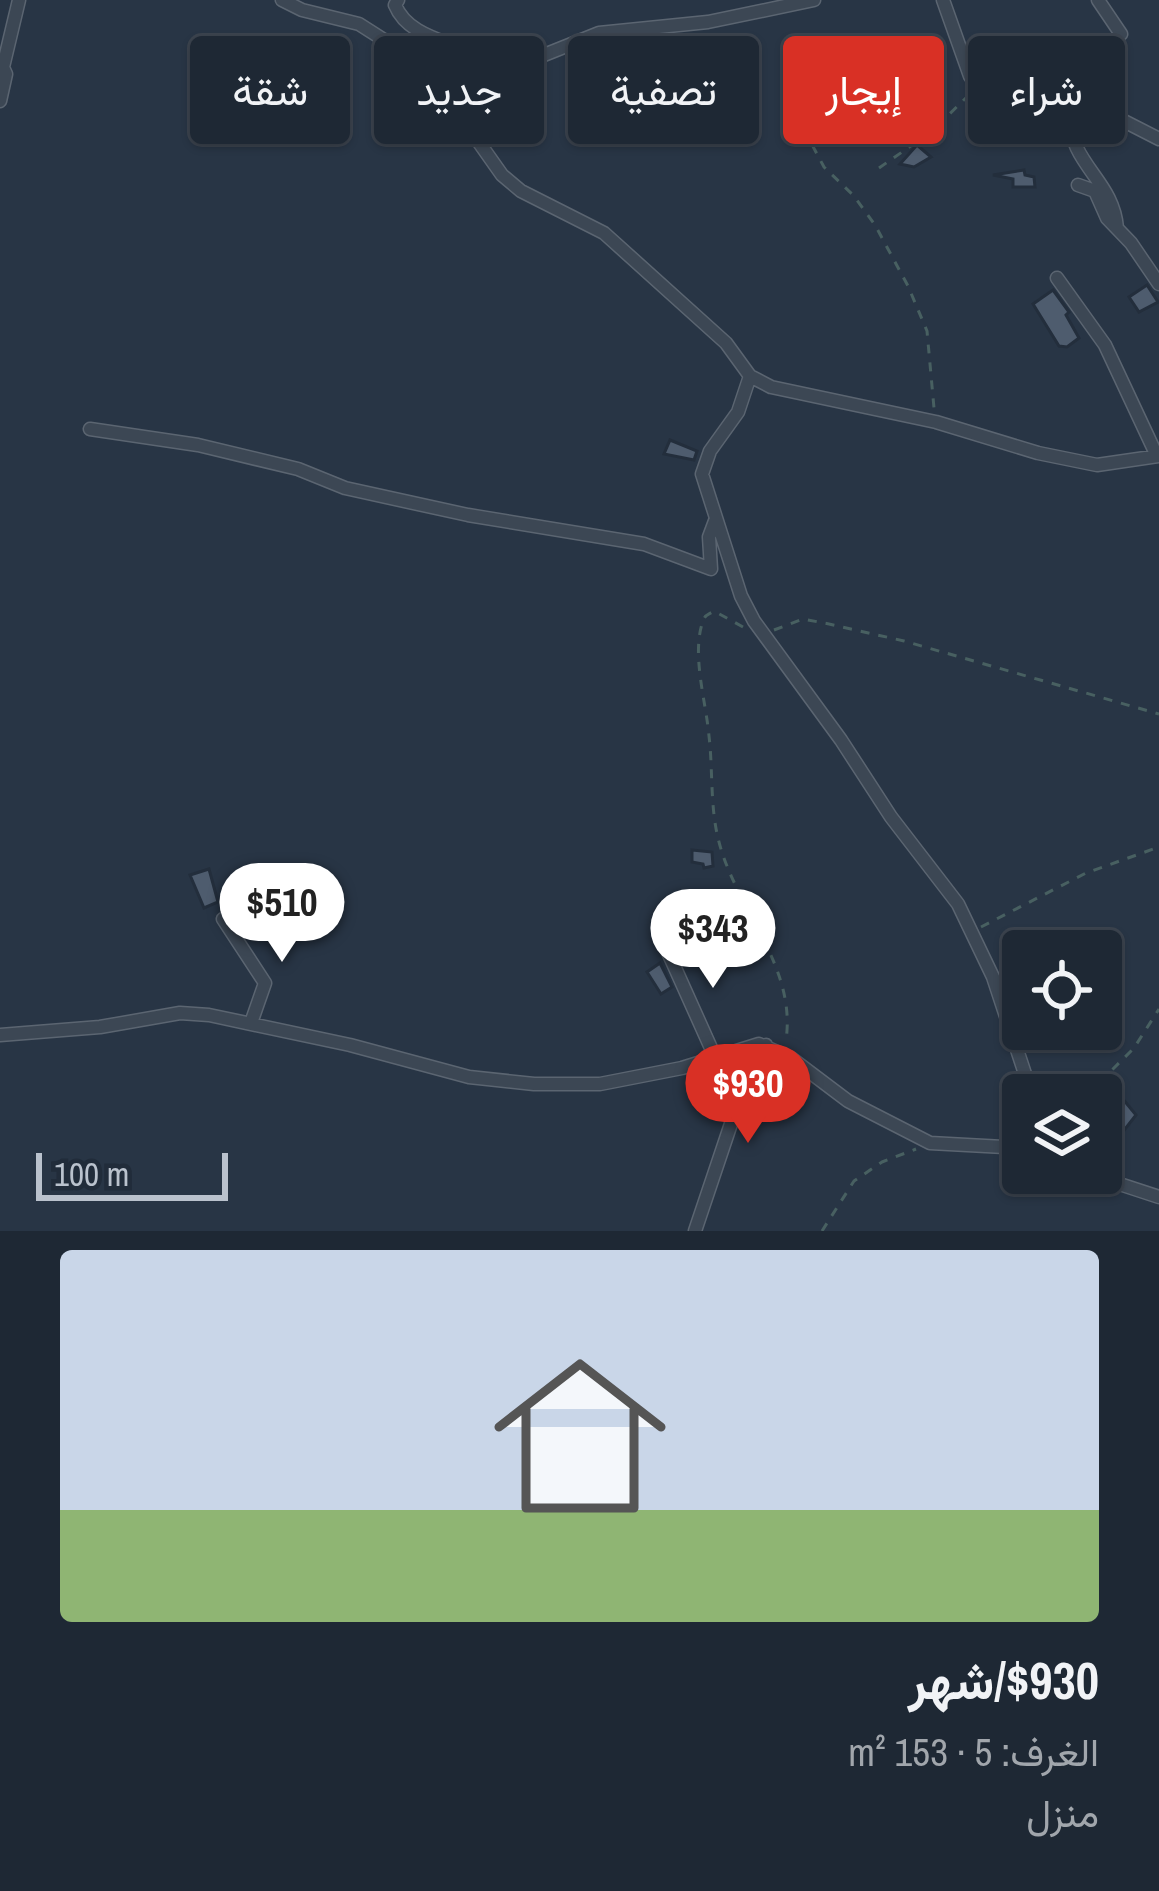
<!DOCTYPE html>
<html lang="ar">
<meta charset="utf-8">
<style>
:root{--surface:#1e2834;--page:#26303c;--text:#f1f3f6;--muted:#a1a6ac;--line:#3c444f;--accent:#d93025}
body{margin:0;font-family:"Archivo Narrow",Vazirmatn,sans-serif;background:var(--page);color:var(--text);direction:rtl;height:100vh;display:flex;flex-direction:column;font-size:45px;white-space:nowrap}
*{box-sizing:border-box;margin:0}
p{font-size:39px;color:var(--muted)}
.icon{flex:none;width:66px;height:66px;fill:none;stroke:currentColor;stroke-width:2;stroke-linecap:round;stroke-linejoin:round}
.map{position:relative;height:1231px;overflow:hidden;direction:ltr}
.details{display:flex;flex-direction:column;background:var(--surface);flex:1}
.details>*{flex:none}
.guide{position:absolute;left:36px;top:36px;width:1089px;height:108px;direction:rtl;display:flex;gap:24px}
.tools{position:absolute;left:1002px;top:930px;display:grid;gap:24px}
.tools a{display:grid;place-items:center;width:120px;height:120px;border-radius:12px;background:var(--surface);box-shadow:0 3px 9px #0004,0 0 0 3px var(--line);font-size:60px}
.scale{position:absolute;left:36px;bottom:30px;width:192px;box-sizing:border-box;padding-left:12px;border:6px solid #bac2cd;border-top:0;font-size:33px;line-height:42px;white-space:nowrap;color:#bac2cd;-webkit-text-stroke:9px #212c3a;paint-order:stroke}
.price{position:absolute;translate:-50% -102px;padding:0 27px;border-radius:42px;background:#fff;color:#222;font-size:39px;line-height:78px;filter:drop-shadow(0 3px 6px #0008)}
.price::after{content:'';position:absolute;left:50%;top:72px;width:36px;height:27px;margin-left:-18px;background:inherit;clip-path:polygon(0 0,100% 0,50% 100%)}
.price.active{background:var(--accent);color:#fff}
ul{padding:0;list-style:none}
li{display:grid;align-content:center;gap:24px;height:636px;padding:0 60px}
li span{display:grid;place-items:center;height:372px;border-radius:12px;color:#555}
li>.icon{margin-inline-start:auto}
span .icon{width:216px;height:216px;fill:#fffc;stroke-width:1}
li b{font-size:51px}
.chip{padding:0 42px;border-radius:12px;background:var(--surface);box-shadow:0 3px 9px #0004,0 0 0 3px var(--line);font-size:42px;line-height:108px}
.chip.active{background:var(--accent);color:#fff}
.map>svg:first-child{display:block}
.building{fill:#4e5c6e;stroke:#232e3c;stroke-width:3}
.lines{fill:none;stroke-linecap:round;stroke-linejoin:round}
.street-casing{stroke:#5b6571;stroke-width:15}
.path{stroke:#486061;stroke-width:3;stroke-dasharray:9 9;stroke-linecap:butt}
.street{stroke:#3c4754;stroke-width:12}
</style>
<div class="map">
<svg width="1159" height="1231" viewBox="0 0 1159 1231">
<rect width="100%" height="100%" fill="#283545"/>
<path class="building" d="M917 145 931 157 914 167 900 164Z
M1024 170 1025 175 1034 177 1035 187H1013V179L993 175Z
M1147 285 1158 302 1139 312 1129 297Z
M1053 290 1069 312 1066 315 1079 338 1067 347 1059 346 1033 304Z
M670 440 697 451 694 460 664 454Z
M692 850 712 852 713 866 704 868 703 864 692 862Z
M209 869 218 902 204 908 190 875Z
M660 963 672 987 661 994 647 972Z
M1118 1093 1136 1115 1122 1133 1101 1118Z"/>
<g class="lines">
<g class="street-casing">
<path id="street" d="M282 0 302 10 359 24 395 47 428 58 463 49
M398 0 395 5C406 32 437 39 462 49
M814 0 708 22 599 33 519 65 489 85 473 108 478 141 502 175 521 191 604 233 726 343 750 376 771 387 936 422 1038 453 1097 465 1159 456
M943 0 970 76 993 109 1016 114H1069
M1098 0 1121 34
M3 67 19 0
M0 101 6 74 1 63
M1078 185 1095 191 1107 218 1131 243 1159 284
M1117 228C1113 179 1070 166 1069 114L1116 117 1159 139
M1057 278 1105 345 1157 456
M750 376 738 412 710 451 702 474 741 596 754 621 841 740 891 817 958 904 993 977 1032 1095
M90 429 198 445 298 469 345 488 468 515 644 544 711 569 709 537 715 521
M223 919 265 983 251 1023
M667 950 715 1057
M0 1035 100 1027 180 1013 209 1015 350 1045 469 1077 534 1084H600L682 1068 759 1044 791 1058 848 1101 930 1143 1023 1148
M1086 1173 1159 1197
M695 1231 740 1097 766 1045"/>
</g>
<path class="path" d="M882 44 836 74 793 86 809 139 824 167 854 196 875 225 908 286 927 331 934 408
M475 52 500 61
M818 79C846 100 891 82 922 74
M879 168 931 132 970 94
M743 627 714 611C706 616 705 614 702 624 692 657 706 702 709 736 713 770 710 805 718 838 734 907 797 965 786 1040
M774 630 803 619 829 624 904 641 1159 714
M981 927 1086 873 1159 847
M1087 1095 1134 1048 1159 1009
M822 1231 854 1181 882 1162 916 1149"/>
<use href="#street" class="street"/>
</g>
</svg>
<div class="tools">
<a><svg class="icon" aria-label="locate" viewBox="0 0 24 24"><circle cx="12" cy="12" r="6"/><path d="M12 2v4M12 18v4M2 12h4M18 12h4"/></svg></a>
<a><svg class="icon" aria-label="layers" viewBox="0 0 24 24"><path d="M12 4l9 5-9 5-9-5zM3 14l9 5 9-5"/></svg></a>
</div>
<div class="scale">100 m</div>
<b class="price" style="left:282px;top:965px">$510</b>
<b class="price" style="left:713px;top:991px">$343</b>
<b class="price active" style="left:748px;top:1146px">$930</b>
<div class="guide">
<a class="chip">شراء</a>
<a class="chip active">إيجار</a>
<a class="chip">تصفية</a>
<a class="chip">جديد</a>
<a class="chip">شقة</a>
</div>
</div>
<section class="details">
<ul>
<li><span style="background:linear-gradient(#c9d6e8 70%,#8fb573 0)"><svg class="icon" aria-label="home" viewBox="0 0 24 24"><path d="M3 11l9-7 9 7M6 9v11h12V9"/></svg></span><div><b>$930/شهر</b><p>الغرف: 5 · 153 m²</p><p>منزل</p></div></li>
</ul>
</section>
